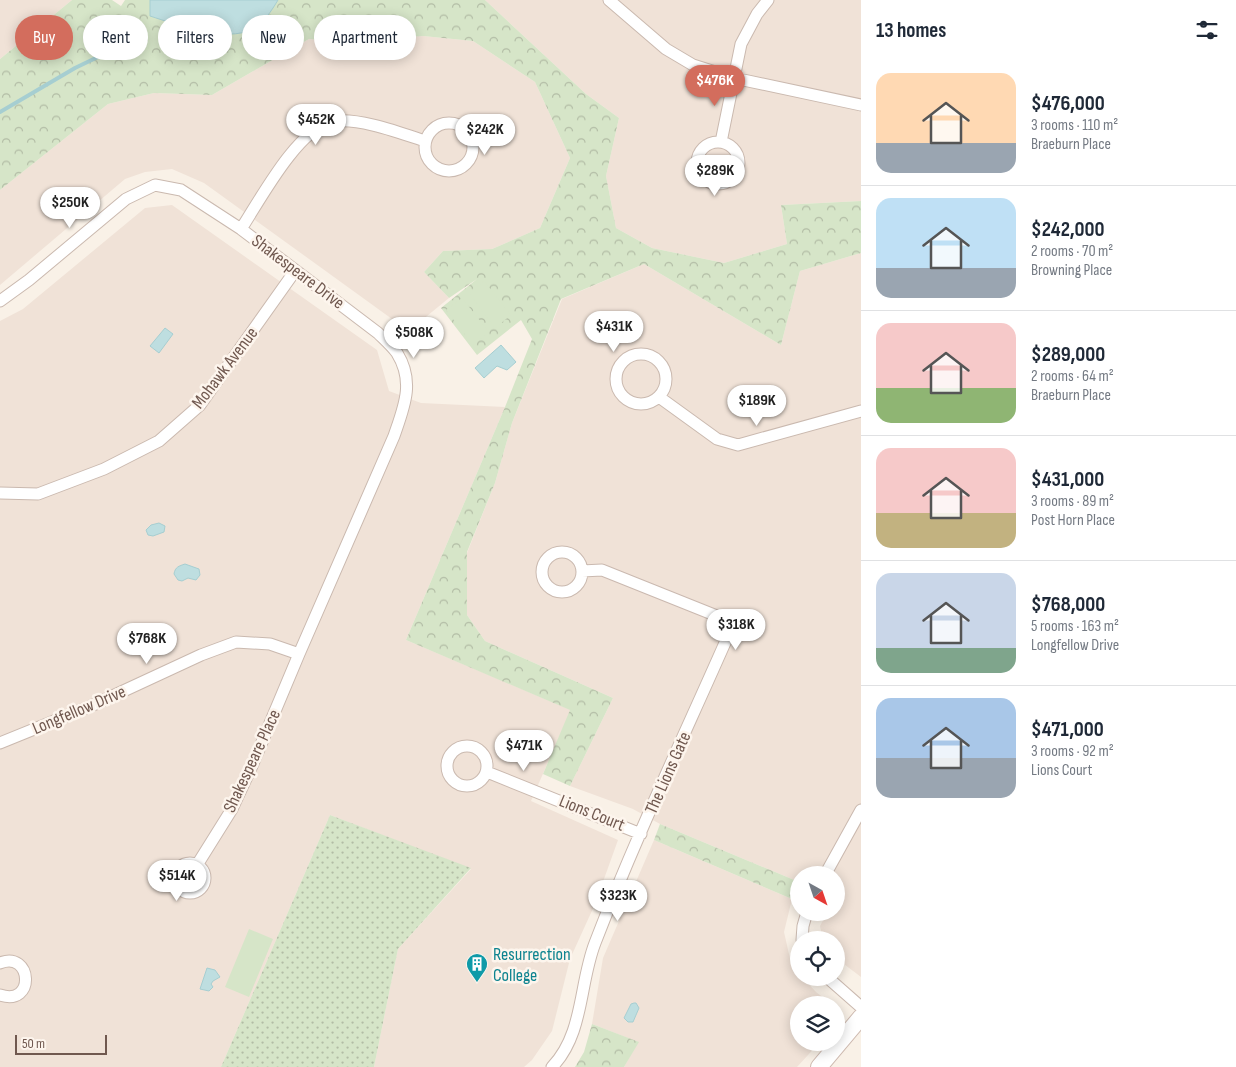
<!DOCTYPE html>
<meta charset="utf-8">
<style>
:root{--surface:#fff;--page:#f6f6f7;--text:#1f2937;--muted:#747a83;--line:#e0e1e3;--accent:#d36d5d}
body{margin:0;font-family:"Sofia Sans Condensed",sans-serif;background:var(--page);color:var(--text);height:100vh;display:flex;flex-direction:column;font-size:19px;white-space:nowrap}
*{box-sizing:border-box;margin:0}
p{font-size:16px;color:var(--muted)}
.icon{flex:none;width:28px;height:28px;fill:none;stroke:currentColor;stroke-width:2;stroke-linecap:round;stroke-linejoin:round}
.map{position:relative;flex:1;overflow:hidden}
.side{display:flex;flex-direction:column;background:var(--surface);width:375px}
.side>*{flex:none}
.guide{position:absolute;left:15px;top:15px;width:475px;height:45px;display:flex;gap:10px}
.needle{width:32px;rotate:140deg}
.buttons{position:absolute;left:790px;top:866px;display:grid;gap:10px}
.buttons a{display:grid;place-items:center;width:55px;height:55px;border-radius:50%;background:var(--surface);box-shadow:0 2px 12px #0003;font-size:25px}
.scale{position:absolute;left:15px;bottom:12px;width:92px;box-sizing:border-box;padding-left:5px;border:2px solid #70584f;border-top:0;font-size:14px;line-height:18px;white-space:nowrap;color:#70584f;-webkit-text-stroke:4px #fdf5ed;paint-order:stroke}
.price{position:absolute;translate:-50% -42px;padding:0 11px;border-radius:18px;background:#fff;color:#222;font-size:16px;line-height:32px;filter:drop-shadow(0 1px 2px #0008)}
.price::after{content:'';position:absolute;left:50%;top:30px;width:15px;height:11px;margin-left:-8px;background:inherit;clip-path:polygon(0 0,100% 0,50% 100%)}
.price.current{background:var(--accent);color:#fff}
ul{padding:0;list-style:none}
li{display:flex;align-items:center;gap:15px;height:125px;padding:0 15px}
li+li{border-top:1px solid var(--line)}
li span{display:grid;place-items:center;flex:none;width:140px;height:100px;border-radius:15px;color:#555}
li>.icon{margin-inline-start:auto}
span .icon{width:60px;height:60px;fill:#fffc;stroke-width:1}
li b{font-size:21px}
h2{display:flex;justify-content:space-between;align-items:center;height:60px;padding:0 15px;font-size:21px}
.tag{padding:0 18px;border-radius:22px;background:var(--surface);box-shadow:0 2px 12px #0003;font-size:18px;line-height:45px}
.tag.current{background:var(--accent);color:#fff}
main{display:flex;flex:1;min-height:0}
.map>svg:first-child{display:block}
.residential{fill:#f0e2d7}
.grass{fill:url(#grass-dots)}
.park{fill:url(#park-crowns)}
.pitch{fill:#d6e5c8}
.water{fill:#bedee0;stroke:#a6ced1}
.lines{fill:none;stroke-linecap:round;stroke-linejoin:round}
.stream{stroke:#a6ced1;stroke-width:4}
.minor-casing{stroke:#cab9af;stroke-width:13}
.secondary-casing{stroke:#cebab0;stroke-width:18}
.minor{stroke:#fff;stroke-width:11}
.secondary{stroke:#fff;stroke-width:16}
.labels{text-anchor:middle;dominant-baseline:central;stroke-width:5;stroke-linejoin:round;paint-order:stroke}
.street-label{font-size:18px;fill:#70584f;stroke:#fdf5ed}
.culture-label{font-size:18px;fill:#0d838f;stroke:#fdf5ed;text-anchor:start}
</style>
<main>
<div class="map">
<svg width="861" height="1067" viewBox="0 0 861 1067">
<defs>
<pattern id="grass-dots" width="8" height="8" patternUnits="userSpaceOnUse" patternTransform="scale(1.25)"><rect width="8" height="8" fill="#d6e5c8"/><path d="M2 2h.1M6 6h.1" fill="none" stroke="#b2bca5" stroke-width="1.8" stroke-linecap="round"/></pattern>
<pattern id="park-crowns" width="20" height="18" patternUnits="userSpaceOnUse" patternTransform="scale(1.25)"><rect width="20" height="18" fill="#d6e5c8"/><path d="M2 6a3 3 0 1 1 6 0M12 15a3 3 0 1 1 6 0" fill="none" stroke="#b2bca5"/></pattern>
</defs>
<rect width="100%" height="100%" fill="#f9f1e7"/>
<path class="residential" d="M0 0H72L0 59Z
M485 0H861V201L781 205 787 244 724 263 652 248 616 228 606 176 619 118 586 94Z
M423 36 473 41 535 82 570 158 540 228 492 249 443 251 424 272 449 298 405 334 392 319 204 183 172 169 145 172 125 179 0 285V190L108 104 154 93 212 95 309 39 342 42Z
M172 205 377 350 389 391 421 403 505 407 406 640 571 710 531 801 618 840 595 904 570 959 552 1031 532 1060 524 1067H374L398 949 471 869 330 815 221 1067H0V321L23 309 145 208Z
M861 253V977L836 958V940H823L820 926 827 913 836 912V875H799V882L660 824 633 809 570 786 613 698 485 641 467 615V553L495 483 512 423 562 299 644 264 781 345 800 271Z
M654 840 792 899 784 932 791 963 799 973V978H803L816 992 833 1005H799V1042L819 1043 797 1067H624L638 1042 592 1024 603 958Z"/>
<path class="grass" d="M330 815 471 868 398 949 374 1067H221Z"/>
<path class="park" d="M72 0H112L121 6 125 0H485L586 94 619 118 606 176 616 228 652 248 724 263 787 244 781 205 861 201V253L800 271 781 345 644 264 561 299 512 423 495 483 467 552V615L485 641 613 698 570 786 543 774 570 710 406 640 505 407 532 339 521 320 477 355 441 308 477 279 449 298 424 272 443 251 492 249 540 228 570 158 535 82 473 41 423 36 342 42 309 39 212 95 154 93 108 104 0 190V59Z
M660 824 799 882 792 899 654 840Z
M592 1024 639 1042 624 1067H575L584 1052Z"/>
<path class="pitch" d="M484 281 511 315 495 328 469 293Z
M462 298 489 332 473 345 446 310Z
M249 929 273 939 249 997 225 987Z"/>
<path class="water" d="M150 0H278C272 10 263 24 253 29 225 43 178 25 150 16Z
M165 328 173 334 159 353 150 346Z
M501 345 516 362 507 370 497 366 484 378 475 368Z
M159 523 165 526 164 532 153 536 148 535 146 530 151 525Z
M185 564 199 569 200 575 196 580 188 578 182 581 178 580 174 574C175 567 179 566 185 564Z
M207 968 215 970 220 977 213 981 211 984 213 987 209 991 200 989Z
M634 1003H636L639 1008 633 1022H628L624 1018 631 1004Z"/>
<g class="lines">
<path class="stream" d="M0 112 75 68 129 42"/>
<g class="minor-casing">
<path id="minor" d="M609 0 666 49 693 65 734 78 861 105
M425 147a24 24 0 1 1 48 0a24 24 0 1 1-48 0Z
M697 163a21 21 0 1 1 42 0a21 21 0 1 1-42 0Z
M721 142 741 44 757 14 768 0
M241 229C260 200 297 130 331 122 355 116 401 133 425 141
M0 301 29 280 126 199 155 185 181 190 241 229 378 333C384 339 392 346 397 353 415 382 404 407 394 436L299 654 252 766 232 809 197 865
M616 379a25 25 0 1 1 50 0a25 25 0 1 1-50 0Z
M659 397 717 439 738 445 861 411
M0 493 38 494 104 469 159 441 200 405 295 271
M542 572a20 20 0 1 1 40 0a20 20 0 1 1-40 0Z
M0 743 91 706 201 655 236 642 270 644 299 654
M447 766a20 20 0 1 1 40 0a20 20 0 1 1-40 0Z
M487 772 641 834
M175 878a15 15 0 1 1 30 0a15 15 0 1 1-30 0Z
M825 875 861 810
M802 940 803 926 807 912
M0 963C32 950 36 1007 0 995
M828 978 861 1007
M552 1067C584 1034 579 984 595 943 635 839 683 738 728 636L726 625 717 616 602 570 582 571"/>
</g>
<g class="secondary-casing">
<path id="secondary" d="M819 1067 861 1017"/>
</g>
<use href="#minor" class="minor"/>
<use href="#secondary" class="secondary"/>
</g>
<defs>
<g id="building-pin" transform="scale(1.125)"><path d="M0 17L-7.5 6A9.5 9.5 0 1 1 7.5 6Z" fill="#0f9aa8" stroke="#fdf5ed"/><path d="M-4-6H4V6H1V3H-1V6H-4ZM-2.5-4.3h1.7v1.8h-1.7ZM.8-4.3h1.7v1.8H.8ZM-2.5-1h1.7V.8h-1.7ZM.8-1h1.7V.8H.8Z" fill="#fff"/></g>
</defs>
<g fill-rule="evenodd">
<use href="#building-pin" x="477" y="964"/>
</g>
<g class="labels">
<g class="street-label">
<text transform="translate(298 272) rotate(37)">Shakespeare Drive</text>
<text transform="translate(225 368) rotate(-53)">Mohawk Avenue</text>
<text transform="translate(79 710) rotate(-23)">Longfellow Drive</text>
<text transform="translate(252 761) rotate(-65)">Shakespeare Place</text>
<text transform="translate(668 773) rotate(-66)">The Lions Gate</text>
<text transform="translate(592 813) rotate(22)">Lions Court</text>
</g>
<g class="culture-label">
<text x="493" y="954">Resurrection<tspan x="493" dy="21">College</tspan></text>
</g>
</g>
</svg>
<div class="buttons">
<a><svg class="needle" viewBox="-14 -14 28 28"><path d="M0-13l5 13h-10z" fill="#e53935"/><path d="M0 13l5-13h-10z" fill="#747a83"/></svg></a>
<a><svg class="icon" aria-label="locate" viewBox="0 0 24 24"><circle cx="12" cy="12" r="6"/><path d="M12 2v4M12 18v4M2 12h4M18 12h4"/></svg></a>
<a><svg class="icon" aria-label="layers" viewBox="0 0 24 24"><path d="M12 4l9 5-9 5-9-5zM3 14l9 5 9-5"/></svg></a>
</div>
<div class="scale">50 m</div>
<b class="price current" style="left:715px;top:107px">$476K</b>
<b class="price" style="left:316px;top:146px">$452K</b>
<b class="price" style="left:485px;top:156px">$242K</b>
<b class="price" style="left:715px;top:197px">$289K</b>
<b class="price" style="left:70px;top:229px">$250K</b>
<b class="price" style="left:614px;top:353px">$431K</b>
<b class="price" style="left:414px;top:359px">$508K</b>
<b class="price" style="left:757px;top:427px">$189K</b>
<b class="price" style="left:736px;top:651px">$318K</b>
<b class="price" style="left:147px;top:665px">$768K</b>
<b class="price" style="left:524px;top:772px">$471K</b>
<b class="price" style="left:177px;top:902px">$514K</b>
<b class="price" style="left:618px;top:922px">$323K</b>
<div class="guide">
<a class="tag current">Buy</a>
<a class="tag">Rent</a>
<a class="tag">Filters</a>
<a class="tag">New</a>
<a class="tag">Apartment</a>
</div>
</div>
<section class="side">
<h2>13 homes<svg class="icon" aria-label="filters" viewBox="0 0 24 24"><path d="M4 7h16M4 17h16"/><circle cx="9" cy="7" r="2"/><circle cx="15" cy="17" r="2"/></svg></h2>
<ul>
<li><span style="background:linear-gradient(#ffd9b3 70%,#9aa5b1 0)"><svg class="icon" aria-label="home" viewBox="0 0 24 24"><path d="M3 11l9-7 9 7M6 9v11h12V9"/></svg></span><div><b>$476,000</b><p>3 rooms · 110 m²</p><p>Braeburn Place</p></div></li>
<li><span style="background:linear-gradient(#bfe0f5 70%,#9aa5b1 0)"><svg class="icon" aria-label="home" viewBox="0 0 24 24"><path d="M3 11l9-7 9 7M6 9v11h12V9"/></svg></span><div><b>$242,000</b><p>2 rooms · 70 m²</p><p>Browning Place</p></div></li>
<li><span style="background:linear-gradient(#f6c9c9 65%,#8fb573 0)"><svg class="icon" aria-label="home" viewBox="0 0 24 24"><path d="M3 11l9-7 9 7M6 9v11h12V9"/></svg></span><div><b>$289,000</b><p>2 rooms · 64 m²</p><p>Braeburn Place</p></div></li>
<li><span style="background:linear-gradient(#f6c9c9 65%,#c2b280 0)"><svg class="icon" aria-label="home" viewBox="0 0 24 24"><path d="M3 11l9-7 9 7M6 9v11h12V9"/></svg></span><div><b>$431,000</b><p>3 rooms · 89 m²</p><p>Post Horn Place</p></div></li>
<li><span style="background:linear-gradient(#c9d6e8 75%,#7fa58c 0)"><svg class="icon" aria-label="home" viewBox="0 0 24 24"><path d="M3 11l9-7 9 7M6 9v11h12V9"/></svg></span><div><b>$768,000</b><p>5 rooms · 163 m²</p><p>Longfellow Drive</p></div></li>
<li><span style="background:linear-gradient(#a9c7e8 60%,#9aa5b1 0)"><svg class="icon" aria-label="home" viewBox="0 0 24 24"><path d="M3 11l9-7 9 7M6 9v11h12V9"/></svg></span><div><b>$471,000</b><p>3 rooms · 92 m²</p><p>Lions Court</p></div></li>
</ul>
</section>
</main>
